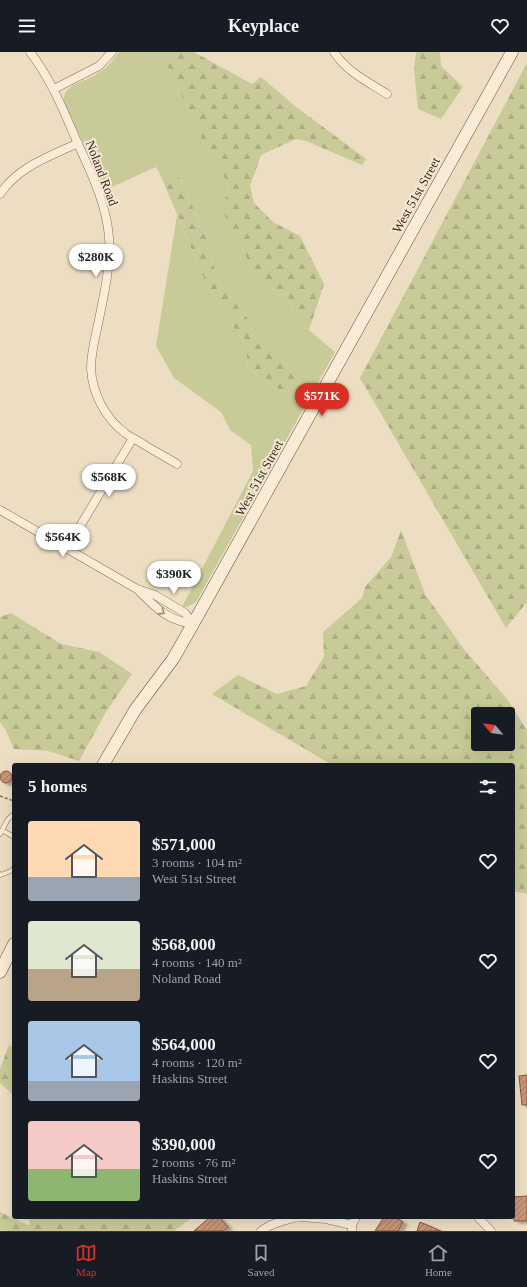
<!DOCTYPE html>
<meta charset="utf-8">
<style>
:root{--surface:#171b24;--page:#242831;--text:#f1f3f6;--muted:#9ea1a6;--line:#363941;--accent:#d93025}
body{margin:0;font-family:Georgia,serif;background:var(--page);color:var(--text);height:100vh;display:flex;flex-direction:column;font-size:15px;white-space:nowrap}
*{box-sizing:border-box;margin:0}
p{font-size:13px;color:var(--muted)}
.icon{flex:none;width:22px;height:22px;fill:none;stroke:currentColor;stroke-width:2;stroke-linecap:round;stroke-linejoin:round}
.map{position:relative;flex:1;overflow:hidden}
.details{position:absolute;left:12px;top:711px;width:503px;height:456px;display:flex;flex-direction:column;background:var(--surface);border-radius:4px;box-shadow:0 4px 16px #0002}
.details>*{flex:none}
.needle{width:26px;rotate:299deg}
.controls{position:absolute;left:471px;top:655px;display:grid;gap:8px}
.controls a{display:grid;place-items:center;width:44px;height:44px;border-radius:4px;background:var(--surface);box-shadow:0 4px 16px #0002;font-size:20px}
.price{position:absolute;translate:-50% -34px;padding:0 9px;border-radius:14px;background:#fff;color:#222;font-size:13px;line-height:26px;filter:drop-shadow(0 1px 2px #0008)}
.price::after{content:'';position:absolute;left:50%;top:24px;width:12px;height:9px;margin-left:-6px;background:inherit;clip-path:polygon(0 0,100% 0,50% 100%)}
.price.selected{background:var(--accent);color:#fff}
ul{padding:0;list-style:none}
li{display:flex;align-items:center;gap:12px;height:100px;padding:0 16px}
li span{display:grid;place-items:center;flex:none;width:112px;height:80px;border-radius:4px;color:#555}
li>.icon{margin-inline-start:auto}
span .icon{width:48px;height:48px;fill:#fffc;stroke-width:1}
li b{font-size:17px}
h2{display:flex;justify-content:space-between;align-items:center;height:48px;padding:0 16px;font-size:17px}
header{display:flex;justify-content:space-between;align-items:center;height:52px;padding:0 16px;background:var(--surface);font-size:18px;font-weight:700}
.menu{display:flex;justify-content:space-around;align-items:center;height:56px;border-top:1px solid var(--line);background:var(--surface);font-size:11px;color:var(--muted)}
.menu a{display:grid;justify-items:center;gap:2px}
.menu .selected{color:var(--accent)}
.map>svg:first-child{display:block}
.grass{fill:#c8cb97}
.forest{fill:url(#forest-firs);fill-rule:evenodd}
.building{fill:url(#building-hatch);stroke:#855740;filter:url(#shadow)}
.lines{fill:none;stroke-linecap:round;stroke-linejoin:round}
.lane-casing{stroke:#876f5a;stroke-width:5}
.street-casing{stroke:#876f5a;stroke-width:9}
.secondary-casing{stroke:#69503d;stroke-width:13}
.path{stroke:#876f5a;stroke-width:1.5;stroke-dasharray:3 2;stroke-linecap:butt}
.lane{stroke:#f8ecd6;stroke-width:4}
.street{stroke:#f8ecd6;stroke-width:8}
.secondary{stroke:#f8ecd6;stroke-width:12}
.oneway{stroke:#988a7a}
.labels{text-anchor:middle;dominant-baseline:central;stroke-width:4;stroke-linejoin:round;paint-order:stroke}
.street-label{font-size:13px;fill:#37281e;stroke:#f5e8d2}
</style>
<header><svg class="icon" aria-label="menu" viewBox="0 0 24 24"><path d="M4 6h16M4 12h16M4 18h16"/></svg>Keyplace<svg class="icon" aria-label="heart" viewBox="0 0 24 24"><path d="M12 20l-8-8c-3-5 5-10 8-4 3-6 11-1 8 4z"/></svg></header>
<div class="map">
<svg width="527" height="1179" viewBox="0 0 527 1179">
<defs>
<pattern id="forest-firs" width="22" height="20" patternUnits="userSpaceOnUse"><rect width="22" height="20" fill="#c8cb97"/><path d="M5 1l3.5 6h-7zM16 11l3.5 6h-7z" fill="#acae82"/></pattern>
<pattern id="building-hatch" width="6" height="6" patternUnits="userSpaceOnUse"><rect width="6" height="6" fill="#cb9679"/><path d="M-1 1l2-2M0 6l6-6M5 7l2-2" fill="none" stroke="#a67a63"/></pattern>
<filter id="shadow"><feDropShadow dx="4.5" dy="2.5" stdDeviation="1" flood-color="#0004"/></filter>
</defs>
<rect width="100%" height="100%" fill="#eddec3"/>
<path class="grass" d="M119 0H163L162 2 205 94 229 133 222 158 260 232 288 245 294 264 309 278 335 300 196 550 187 555H182L253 419 251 393 230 378 221 360 174 326 156 294 177 163 205 229 246 294 248 316 275 336 293 341 299 329 218 230 206 184 176 118 160 122 156 115 105 138 64 50C61 32 86 30 97 22 106 17 113 9 119 0Z"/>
<path class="forest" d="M163 0H194L252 32 261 25 295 54 366 107 362 113 306 89 296 87 261 103 250 134 254 151 273 170 300 184 324 232 309 278 294 264 288 245 260 232 222 158 229 133 205 94 162 2Z
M416 0H440L441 14 463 35 441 67 418 57 414 18Z
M527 11V550L506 576 360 326Z
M176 118 206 184 218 230 299 329 293 341 275 336 248 316 246 294 205 229 160 122Z
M401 478 425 542 463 596 507 647 527 678V842L513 839V713H332L212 642 238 623 277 642 306 634 324 605 323 580 362 546 365 535 391 505ZM478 662H508V692H478Z
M11 561 61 592 99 600 132 622 106 660 79 709 48 699 14 697 5 677 0 670V565Z
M9 993 14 996V1044L0 1031V1017Z
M0 1160 30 1174 29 1165H193L174 1179H2L0 1178Z"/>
<path class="building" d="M0 725a6 6 0 1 1 12 0a6 6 0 1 1-12 0Z
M527 1023V1053H522L519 1024Z
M527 1144V1169H514L513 1145Z
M210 1165H219L228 1175 223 1179H194Z
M384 1165H395L403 1170 398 1179H375Z
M420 1170 441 1179H417Z"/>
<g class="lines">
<g class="lane-casing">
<path id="lane" d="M2 778 14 785
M0 782 8 767 14 762
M0 822 1 823 13 818 14 815"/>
</g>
<g class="street-casing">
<path id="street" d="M30 0C50 26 62 55 75 85 89 117 106 149 109 185 111 216 103 247 97 277 94 290 91 303 91 316 92 341 105 366 125 381 130 385 137 388 143 392 154 399 166 405 177 412
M334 0C347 20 368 30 387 42
M54 37 99 14 112 0
M0 142C19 114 49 105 78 91
M0 458 137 537 155 543 185 561 193 572
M67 496 133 386
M139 539C157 557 167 568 193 572
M301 1165 326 1167 352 1173
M478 1165 491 1179
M261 1179C271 1171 286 1168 298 1165
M352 1179V1173L356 1165"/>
</g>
<g class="secondary-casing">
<path id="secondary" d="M103 713 135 658 173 607 193 572 512 0
M0 920 14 892"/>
</g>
<path class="path" d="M0 744 14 749"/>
<use href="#lane" class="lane"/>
<use href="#street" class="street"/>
<use href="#secondary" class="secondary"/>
</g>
<defs><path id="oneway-chevron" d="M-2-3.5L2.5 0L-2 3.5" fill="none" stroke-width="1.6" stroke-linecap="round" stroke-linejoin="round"/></defs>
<use class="oneway" href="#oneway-chevron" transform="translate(162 560) rotate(33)"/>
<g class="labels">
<g class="street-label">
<text transform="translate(102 121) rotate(69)">Noland Road</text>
<text transform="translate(416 143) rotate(-61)">West 51st Street</text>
<text transform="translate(259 426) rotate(-61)">West 51st Street</text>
</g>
</g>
</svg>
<div class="controls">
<a><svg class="needle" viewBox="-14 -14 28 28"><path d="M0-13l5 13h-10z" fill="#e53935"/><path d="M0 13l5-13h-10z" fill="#9ea1a6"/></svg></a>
</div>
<b class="price" style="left:96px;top:226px">$280K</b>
<b class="price selected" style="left:322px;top:365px">$571K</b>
<b class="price" style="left:109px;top:446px">$568K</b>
<b class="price" style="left:63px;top:506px">$564K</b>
<b class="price" style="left:174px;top:543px">$390K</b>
<section class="details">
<h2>5 homes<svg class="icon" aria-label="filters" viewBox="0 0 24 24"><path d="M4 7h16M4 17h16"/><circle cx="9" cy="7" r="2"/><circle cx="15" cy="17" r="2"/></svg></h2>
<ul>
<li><span style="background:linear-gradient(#ffd9b3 70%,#9aa5b1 0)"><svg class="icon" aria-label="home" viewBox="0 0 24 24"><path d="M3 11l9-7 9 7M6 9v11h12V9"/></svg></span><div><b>$571,000</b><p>3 rooms · 104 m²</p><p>West 51st Street</p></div><svg class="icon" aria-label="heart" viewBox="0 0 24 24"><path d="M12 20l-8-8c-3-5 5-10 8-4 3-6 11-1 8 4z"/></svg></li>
<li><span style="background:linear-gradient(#dfe7d0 60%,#b9a48a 0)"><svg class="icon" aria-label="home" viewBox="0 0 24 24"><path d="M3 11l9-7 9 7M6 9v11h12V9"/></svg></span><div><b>$568,000</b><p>4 rooms · 140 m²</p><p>Noland Road</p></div><svg class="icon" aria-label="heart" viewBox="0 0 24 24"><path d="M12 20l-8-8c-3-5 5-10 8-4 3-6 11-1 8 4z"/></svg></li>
<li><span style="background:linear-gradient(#a9c7e8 75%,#9aa5b1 0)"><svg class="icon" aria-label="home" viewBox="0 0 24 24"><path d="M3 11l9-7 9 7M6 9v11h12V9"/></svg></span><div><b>$564,000</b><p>4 rooms · 120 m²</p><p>Haskins Street</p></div><svg class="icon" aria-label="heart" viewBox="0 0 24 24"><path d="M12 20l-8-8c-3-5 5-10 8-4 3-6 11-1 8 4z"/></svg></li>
<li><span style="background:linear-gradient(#f6c9c9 60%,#8fb573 0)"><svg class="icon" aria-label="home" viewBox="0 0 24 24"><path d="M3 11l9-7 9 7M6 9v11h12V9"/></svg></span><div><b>$390,000</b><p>2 rooms · 76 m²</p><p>Haskins Street</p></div><svg class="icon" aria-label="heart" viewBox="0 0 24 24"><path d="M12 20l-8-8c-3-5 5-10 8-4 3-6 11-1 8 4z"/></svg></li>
</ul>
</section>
</div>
<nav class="menu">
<a class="selected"><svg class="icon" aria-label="map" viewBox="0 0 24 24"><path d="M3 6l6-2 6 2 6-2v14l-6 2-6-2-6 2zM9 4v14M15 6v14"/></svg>Map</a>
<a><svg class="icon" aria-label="saved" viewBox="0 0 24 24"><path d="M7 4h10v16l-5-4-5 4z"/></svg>Saved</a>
<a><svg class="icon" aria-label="home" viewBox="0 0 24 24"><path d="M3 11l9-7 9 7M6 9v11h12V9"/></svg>Home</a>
</nav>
